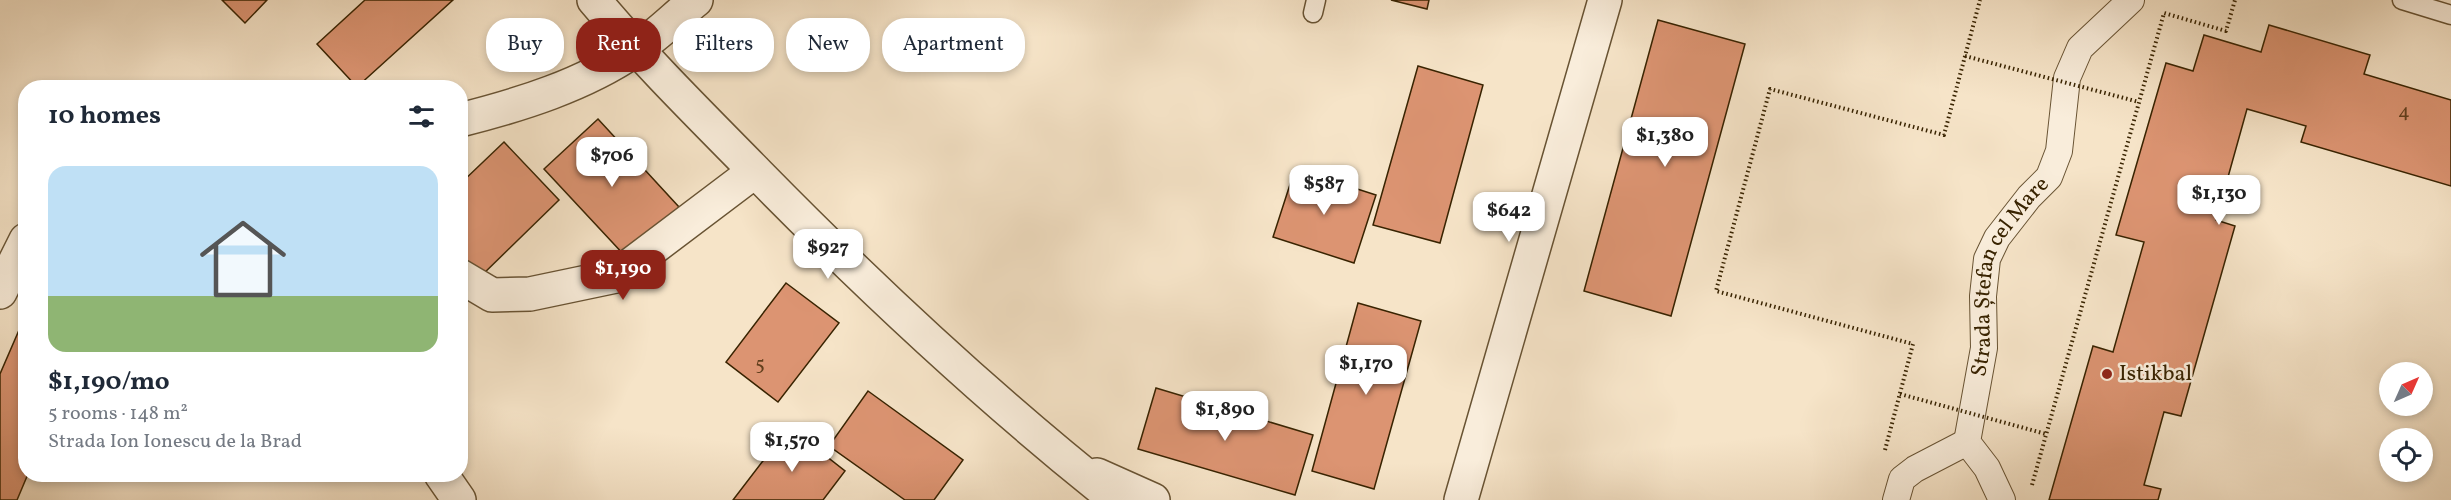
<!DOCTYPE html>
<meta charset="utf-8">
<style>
:root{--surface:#fff;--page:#f2f2f3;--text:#1f2937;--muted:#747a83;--accent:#8f2418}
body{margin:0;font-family:Vollkorn,serif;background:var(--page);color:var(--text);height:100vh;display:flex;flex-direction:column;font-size:22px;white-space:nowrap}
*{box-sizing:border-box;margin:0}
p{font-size:20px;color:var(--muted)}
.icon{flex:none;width:33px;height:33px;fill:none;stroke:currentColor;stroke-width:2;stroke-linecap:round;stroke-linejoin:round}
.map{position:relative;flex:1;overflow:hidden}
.side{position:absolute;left:18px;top:80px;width:450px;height:402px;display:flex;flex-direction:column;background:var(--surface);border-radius:24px;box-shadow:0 3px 9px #0003}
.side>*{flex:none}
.hud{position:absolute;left:486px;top:18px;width:570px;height:54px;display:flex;gap:12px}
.needle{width:39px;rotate:45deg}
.fabs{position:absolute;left:2379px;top:362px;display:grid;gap:12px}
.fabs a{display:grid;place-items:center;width:54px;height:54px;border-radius:50%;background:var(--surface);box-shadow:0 3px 9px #0003;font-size:30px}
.price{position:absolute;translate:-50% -51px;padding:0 14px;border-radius:12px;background:#fff;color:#222;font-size:20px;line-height:39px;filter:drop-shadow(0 2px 3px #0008)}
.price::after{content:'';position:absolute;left:50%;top:36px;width:18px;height:14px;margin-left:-9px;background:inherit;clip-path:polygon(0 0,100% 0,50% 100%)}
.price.selected{background:var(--accent);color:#fff}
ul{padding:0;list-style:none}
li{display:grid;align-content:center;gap:12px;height:318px;padding:0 30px}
li span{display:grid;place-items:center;height:186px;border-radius:18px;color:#555}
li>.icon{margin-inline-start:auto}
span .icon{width:108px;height:108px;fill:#fffc;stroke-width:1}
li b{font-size:26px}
h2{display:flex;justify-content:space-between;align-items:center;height:72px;padding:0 30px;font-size:26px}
.tag{padding:0 21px;border-radius:24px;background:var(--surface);box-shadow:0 3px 9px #0003;font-size:21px;line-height:54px}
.tag.selected{background:var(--accent);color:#fff}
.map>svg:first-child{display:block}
.building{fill:#dc9472;stroke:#382301;stroke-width:1.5}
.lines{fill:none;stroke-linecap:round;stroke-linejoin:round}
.service-casing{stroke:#685333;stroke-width:21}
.pedestrian-casing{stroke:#685333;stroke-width:28}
.minor-casing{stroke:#685333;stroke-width:36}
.path{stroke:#382301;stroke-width:4;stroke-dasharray:1.5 3;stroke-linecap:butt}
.service{stroke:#f9eddb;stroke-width:18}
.pedestrian{stroke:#f9eddb;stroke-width:26}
.minor{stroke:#f9eddb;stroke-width:33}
.path-bridge{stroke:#382301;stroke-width:4;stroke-dasharray:1.5 3;stroke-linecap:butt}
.poi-dot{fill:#8f2418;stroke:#f9eddb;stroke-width:2}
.labels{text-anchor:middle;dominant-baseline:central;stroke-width:5;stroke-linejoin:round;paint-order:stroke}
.number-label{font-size:20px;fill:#613f1d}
.street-label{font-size:22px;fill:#382301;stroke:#f9eddb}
.poi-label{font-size:22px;fill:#382301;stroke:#f9eddb;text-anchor:start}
</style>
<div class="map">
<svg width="2451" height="500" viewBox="0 0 2451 500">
<rect width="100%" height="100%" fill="#f6e4c8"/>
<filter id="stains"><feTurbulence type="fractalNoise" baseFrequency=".00333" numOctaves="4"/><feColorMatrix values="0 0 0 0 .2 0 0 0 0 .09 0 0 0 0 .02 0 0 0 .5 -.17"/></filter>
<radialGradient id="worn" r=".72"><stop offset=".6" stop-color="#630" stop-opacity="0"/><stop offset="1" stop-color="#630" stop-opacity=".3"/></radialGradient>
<path class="building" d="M222 0H267L245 23Z
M365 0H453L357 87 317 44Z
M1391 0H1429L1427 9Z
M1658 20 1745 44 1671 316 1584 291Z
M2269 25 2370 55 2364 74 2451 100V186L2301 142 2306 126 2247 109 2216 220 2235 226 2181 416 2164 412 2144 485 2161 489 2158 500H2049L2093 346 2113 352 2144 242 2116 235 2166 63 2193 71 2204 35 2261 52Z
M1418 66 1483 85 1440 243 1373 225Z
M598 119 679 207 626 257 544 169Z
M504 142 559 200 478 279 460 261V184Z
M1295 169 1376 195 1354 263 1273 237Z
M786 283 839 323 778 402 726 362Z
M1358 303 1421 321 1374 489 1312 471Z
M26 314V474H28L17 500H0V374Z
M1156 388 1313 435 1295 495 1138 449Z
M868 391 963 460 934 500H905L829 446Z
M789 427 845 471 823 500H733Z"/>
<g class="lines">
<g class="service-casing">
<path id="service" d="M2402 0 2451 15
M1313 13 1316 0"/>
</g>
<g class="pedestrian-casing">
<g id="pedestrian">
<path d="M1896 500 1902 479 1915 469 1967 442"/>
<path id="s1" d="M2002 500 1987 468 1967 442 1984 348 1983 296 1987 259 1997 238 2029 197 2049 177 2059 151 2067 78 2080 48 2131 0"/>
</g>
</g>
<g class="minor-casing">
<path id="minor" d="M594 0C646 62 703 118 759 175 872 290 990 400 1116 500
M460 120C520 105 584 85 635 50 657 36 676 16 696 0
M460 276 492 295 530 294 616 276 755 171
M0 292 26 240
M441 474 459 500
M1097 475 1153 500
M1461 500 1605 0"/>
</g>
<path class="path" d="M1885 450 1913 344 1716 291 1770 89 1944 135 1980 0
M2032 485 2164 13 2226 31 2235 0"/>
<use href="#service" class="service"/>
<use href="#pedestrian" class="pedestrian"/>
<use href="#minor" class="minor"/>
<path class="path-bridge" d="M1965 56 2139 102
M1900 394 2046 434"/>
</g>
<circle class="poi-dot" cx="2107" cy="374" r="6"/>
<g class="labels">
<g class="number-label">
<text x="2404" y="112">4</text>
<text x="760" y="365">5</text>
</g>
<g class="street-label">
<text stroke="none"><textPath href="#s1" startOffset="243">Strada Ștefan cel Mare</textPath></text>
</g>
<g class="poi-label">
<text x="2119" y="374">Istikbal</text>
</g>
</g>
<rect width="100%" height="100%" filter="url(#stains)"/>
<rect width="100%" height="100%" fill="url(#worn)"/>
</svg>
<div class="fabs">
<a><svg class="needle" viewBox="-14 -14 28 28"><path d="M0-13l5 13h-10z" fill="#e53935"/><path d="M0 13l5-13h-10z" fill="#747a83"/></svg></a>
<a><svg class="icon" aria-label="locate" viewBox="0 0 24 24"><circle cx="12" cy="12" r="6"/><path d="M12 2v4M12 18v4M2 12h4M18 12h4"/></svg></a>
</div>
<b class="price" style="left:1665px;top:168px">$1,380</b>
<b class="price" style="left:612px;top:188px">$706</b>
<b class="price" style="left:1324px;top:216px">$587</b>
<b class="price" style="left:2219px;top:226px">$1,130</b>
<b class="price" style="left:1509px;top:243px">$642</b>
<b class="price" style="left:828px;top:280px">$927</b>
<b class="price selected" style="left:623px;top:301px">$1,190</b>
<b class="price" style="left:1366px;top:396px">$1,170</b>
<b class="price" style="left:1225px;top:442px">$1,890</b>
<b class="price" style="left:792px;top:473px">$1,570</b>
<div class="hud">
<a class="tag">Buy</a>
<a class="tag selected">Rent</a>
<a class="tag">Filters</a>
<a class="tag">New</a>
<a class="tag">Apartment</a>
</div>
<section class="side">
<h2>10 homes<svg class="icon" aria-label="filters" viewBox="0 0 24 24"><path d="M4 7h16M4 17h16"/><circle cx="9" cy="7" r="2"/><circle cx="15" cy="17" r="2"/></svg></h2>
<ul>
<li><span style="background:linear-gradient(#bfe0f5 70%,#8fb573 0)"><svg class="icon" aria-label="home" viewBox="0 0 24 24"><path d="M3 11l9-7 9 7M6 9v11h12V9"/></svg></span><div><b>$1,190/mo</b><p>5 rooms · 148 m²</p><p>Strada Ion Ionescu de la Brad</p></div></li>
</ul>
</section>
</div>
